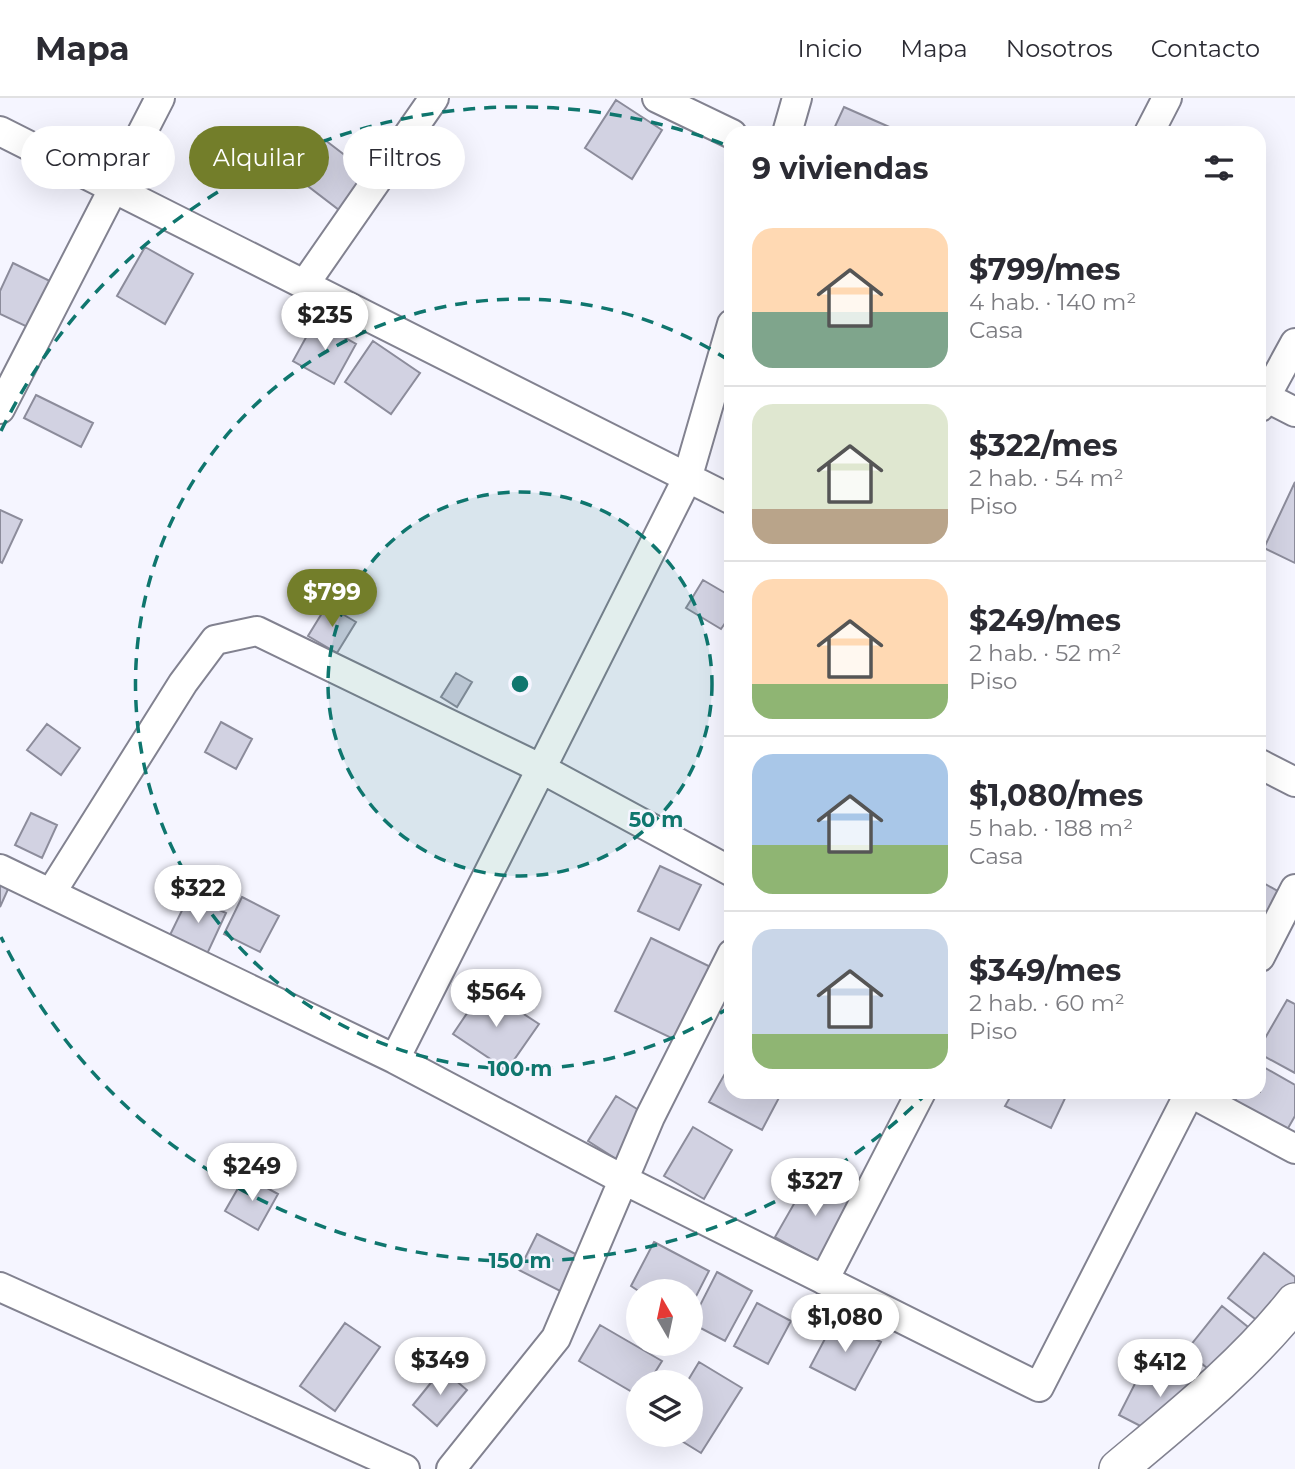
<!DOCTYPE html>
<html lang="es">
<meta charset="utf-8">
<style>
:root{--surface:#fff;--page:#f7f7f7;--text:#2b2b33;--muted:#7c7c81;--line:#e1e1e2;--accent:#737e2a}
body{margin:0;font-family:Montserrat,sans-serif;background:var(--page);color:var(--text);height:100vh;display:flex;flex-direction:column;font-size:26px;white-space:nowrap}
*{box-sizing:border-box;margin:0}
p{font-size:23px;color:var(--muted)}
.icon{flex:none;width:38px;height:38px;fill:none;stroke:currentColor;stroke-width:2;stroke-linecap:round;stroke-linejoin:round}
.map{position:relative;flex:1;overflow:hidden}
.sheet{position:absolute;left:724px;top:28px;width:542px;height:973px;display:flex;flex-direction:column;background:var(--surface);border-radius:21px;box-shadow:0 7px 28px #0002}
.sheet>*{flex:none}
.hud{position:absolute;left:21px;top:28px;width:598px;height:63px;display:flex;gap:14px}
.needle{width:46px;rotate:351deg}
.tools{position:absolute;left:626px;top:1181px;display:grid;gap:14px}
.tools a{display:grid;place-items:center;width:77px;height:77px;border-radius:50%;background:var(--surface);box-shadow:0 7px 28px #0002;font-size:35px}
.price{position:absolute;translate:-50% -60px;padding:0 16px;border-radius:24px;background:#fff;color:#222;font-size:23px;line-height:46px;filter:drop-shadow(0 2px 4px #0008)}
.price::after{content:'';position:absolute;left:50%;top:42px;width:21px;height:16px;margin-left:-10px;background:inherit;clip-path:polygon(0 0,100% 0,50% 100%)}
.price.active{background:var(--accent);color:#fff}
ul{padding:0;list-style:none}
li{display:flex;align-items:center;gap:21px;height:175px;padding:0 28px}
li+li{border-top:2px solid var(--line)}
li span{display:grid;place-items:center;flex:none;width:196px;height:140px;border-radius:21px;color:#555}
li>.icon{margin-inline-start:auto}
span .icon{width:84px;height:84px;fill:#fffc;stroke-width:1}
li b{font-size:30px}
h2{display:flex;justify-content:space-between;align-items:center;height:84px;padding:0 28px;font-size:30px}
.chip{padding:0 24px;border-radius:32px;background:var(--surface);box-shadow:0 7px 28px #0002;font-size:24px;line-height:63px}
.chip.active{background:var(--accent);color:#fff}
header{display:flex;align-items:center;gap:42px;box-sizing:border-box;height:98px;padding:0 35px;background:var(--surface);border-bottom:2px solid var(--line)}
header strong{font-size:33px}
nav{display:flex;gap:38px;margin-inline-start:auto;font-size:24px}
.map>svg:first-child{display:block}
.building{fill:#d2d2e2;stroke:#8c8c9b;stroke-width:2}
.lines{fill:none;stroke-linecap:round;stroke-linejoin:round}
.minor-casing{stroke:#828290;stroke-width:32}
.tertiary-casing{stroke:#828290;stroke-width:40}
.minor{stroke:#fff;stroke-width:28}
.tertiary{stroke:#fff;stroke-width:37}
.ring{fill:none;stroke:#0f766e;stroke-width:3.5;stroke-dasharray:12 9}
.centre{fill:#0f766e;stroke:#f5f5ff;stroke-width:3.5}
.ring-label{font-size:21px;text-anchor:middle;font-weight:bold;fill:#0f766e;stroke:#f5f5ff;stroke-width:5;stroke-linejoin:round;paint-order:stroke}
</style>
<header>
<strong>Mapa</strong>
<nav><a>Inicio</a><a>Mapa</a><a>Nosotros</a><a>Contacto</a></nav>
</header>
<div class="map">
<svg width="1295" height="1371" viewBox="0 0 1295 1371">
<rect width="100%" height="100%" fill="#f5f5ff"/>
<path class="building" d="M616 2 662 32 632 81 585 50Z
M844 9 903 35H832Z
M325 42 372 78 343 115 296 79Z
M145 149 193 176 165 226 117 198Z
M13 165 56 186 34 232 0 216V193Z
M315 223 356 246 334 286 293 263Z
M373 243 420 275 391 316 345 284Z
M36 297 93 325 81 349 24 320Z
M1295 384V465L1264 450Z
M0 412 22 422 2 465 0 464Z
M703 482 732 499V515L721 531 686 510Z
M327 507 356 524 337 555 308 538Z
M456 575 472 584 457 609 441 599Z
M221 624 252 641 236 671 205 654Z
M47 626 80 650 61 677 27 652Z
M31 715 57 727 42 760 15 747Z
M660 768 701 787 679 832 638 813Z
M1260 783 1281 795 1260 834Z
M0 785 9 789 0 809Z
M189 798 226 815 207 856 169 839Z
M242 799 279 818 260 854 224 836Z
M651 840 721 874 686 947 615 913Z
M484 890 539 926 507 972 453 936Z
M1287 902 1295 906V975L1260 956V949Z
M732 963V994H782L762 1032 709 1004Z
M1260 967 1295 987V1018L1287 1032 1235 1003 1240 994H1260Z
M1013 994H1068L1051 1030 1005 1008Z
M616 998 650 1019 621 1064 588 1043Z
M693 1029 732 1052 704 1101 664 1078Z
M811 1076 855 1101 820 1164 775 1139Z
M245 1078 278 1096 258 1132 225 1113Z
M537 1136 585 1161 566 1196 519 1172Z
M654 1144 709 1173 691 1208V1194H640L631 1188Z
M1264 1155 1295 1179V1204L1272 1234 1228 1200Z
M717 1174 752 1193 725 1243 691 1225Z
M757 1205 791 1223 768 1266 734 1248Z
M1222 1208 1258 1237 1222 1282 1186 1253Z
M836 1220 881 1244 855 1292 810 1269Z
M345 1225 380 1249 335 1313 300 1288Z
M600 1227 662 1263 649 1284H639V1298L579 1263Z
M1147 1262 1209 1294 1158 1337 1119 1317Z
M699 1264 742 1290 701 1355 672 1337H691V1284H687Z
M442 1271 467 1292 437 1328 413 1307Z"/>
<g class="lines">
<g class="minor-casing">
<path id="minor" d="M657 0 732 36
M0 33 732 402
M787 35 797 0
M1149 35 1167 0
M304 187 434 0
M1260 296 1295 314
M1260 309 1295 245
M0 311 160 0
M1260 666 1295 684
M0 771 395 961 624 1082 1039 1289 1190 994
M51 795 183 585 215 542 257 533 540 670 732 774
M1260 859 1295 791
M395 961 687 381 732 226
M1189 994 1295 1051
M824 1182 921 994
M0 1189 405 1371
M451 1371 556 1240 650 1019 732 856"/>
</g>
<g class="tertiary-casing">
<path id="tertiary" d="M1118 1371C1180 1319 1244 1268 1295 1204"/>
</g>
<use href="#minor" class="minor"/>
<use href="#tertiary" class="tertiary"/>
</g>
<circle cx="520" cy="586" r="192" fill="#0f766e" fill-opacity=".12"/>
<g class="ring">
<circle cx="520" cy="586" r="192"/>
<path d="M730 909A385 385 0 1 1 730 263"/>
<path d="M928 994A577 577 0 0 1 1 839M1 333A577 577 0 0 1 731 49"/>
</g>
<circle cx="520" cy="586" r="10" class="centre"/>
<g class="ring-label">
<text x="656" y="729">50 m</text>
<text x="520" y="978">100 m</text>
<text x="520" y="1170">150 m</text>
</g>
</svg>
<div class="tools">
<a><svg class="needle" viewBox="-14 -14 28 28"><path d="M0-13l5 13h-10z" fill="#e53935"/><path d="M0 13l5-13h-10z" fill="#7c7c81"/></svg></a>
<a><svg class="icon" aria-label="layers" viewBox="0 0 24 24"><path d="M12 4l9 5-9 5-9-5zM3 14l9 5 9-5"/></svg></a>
</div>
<b class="price" style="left:325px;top:254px">$235</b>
<b class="price active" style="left:332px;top:531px">$799</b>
<b class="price" style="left:198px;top:827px">$322</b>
<b class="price" style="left:496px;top:931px">$564</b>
<b class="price" style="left:252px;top:1105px">$249</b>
<b class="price" style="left:815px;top:1120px">$327</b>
<b class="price" style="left:845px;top:1256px">$1,080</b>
<b class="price" style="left:440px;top:1299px">$349</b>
<b class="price" style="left:1160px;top:1301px">$412</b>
<div class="hud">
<a class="chip">Comprar</a>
<a class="chip active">Alquilar</a>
<a class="chip">Filtros</a>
</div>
<section class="sheet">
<h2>9 viviendas<svg class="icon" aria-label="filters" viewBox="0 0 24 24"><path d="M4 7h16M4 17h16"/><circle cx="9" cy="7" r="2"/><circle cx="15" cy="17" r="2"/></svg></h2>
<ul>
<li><span style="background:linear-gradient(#ffd9b3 60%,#7fa58c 0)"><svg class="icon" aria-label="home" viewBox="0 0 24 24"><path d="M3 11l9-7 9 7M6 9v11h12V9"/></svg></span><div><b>$799/mes</b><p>4 hab. · 140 m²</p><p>Casa</p></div></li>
<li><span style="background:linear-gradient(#dfe7d0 75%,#b9a48a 0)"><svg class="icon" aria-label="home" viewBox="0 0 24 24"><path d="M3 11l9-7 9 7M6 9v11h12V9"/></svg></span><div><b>$322/mes</b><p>2 hab. · 54 m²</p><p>Piso</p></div></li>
<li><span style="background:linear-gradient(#ffd9b3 75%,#8fb573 0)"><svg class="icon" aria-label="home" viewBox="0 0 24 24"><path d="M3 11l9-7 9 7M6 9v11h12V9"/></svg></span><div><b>$249/mes</b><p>2 hab. · 52 m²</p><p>Piso</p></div></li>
<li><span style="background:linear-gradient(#a9c7e8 65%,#8fb573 0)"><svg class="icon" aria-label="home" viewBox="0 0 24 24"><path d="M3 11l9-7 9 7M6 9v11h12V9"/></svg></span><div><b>$1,080/mes</b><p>5 hab. · 188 m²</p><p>Casa</p></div></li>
<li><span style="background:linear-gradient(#c9d6e8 75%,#8fb573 0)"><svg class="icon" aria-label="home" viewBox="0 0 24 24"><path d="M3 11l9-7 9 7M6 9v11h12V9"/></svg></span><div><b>$349/mes</b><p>2 hab. · 60 m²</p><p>Piso</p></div></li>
</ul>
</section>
</div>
